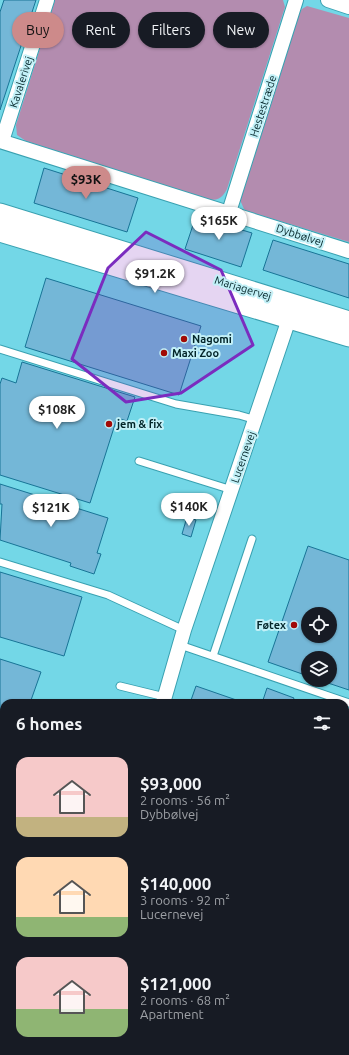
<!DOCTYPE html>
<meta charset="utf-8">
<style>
:root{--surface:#171b24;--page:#20242c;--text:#f1f3f6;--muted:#9ea1a6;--accent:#cd8a8a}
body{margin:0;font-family:Ubuntu,sans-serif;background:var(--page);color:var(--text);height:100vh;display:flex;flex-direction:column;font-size:15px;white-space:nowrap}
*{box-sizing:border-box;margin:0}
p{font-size:13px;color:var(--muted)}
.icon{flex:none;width:22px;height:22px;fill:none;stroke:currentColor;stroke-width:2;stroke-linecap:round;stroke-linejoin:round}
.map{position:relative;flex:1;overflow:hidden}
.sheet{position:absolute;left:0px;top:699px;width:349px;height:356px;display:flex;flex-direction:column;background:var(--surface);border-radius:12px 12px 0 0;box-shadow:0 1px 3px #0004}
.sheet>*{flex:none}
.banner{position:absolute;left:12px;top:12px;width:325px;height:36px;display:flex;gap:8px}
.controls{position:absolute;left:301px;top:607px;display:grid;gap:8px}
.controls a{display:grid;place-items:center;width:36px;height:36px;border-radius:50%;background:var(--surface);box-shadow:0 1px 3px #0004;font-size:20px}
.price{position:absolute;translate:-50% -34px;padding:0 9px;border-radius:14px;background:#fff;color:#222;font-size:13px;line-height:26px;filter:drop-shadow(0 1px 2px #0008)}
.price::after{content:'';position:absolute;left:50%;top:24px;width:12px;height:9px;margin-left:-6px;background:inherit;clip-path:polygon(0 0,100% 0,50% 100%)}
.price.current{background:var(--accent);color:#111}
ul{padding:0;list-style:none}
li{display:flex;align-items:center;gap:12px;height:100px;padding:0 16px}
li span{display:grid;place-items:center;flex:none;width:112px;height:80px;border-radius:12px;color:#555}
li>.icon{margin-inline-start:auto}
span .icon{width:48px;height:48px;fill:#fffc;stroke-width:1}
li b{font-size:17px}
h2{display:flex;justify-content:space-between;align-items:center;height:48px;padding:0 16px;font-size:17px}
.chip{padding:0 14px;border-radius:18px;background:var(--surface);box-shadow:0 1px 3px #0004;font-size:14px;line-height:36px}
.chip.current{background:var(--accent);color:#111}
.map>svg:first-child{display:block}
.green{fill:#b38caf}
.forest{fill:#aa7ca7}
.building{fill:#74b7d7;stroke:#187496;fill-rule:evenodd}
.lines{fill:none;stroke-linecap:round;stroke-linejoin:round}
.lane-casing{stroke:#39a1b1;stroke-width:9}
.street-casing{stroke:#39a1b1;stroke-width:16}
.secondary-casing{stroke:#39a1b1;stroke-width:21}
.lane{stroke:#fff;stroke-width:7}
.street{stroke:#fff;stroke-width:14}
.secondary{stroke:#fff;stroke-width:19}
.marked{fill:#7b2cbf;fill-opacity:0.2;stroke:#7b2cbf;stroke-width:3;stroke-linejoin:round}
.poi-dot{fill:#a20a06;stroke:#c2f0f7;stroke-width:1.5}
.labels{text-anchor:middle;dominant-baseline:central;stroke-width:4;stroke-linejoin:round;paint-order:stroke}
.street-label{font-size:11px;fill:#032529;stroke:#c2f0f7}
.poi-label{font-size:11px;font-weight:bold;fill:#032529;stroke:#c2f0f7;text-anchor:start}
</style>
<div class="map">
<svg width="349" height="1055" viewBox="0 0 349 1055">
<rect width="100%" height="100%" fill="#73d7e7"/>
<path class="green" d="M55 0H283L285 7 227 189C223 197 219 200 210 200L26 141 17 135 16 125Z
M307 6 349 18V242L247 211 244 209 240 200 298 16 302 9Z
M345 711 349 712V853L345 852Z"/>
<path class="forest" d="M0 989 4 990V1039L0 1038Z
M86 1051H131L130 1055H85Z"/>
<path class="building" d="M4 0H36L0 110V12Z
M44 168 138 198 127 232 34 203Z
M196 216 252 233 241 267 185 249Z
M273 240 349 264V298L263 270Z
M46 278 201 326 179 395 25 347Z
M22 362 135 397 127 421 117 418 90 503 0 475V384L2 378 16 383Z
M0 484 108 518 97 553 101 554 94 574 70 566 71 563 0 540 2 504H0Z
M187 517 196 520 191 537 182 534Z
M308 546 349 560V690L319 680H330V658H308V676L268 662ZM308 614H330V636H308Z
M0 572 82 597 64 656 0 637Z
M0 659 41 672 30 703H4V775L0 774Z
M196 686 245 703H190Z
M267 688 294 698 292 703H262Z
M0 852 4 853V972L0 971Z"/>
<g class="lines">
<g class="lane-casing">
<path id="lane" d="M0 349 176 404 239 415 256 420
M139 461 232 490
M0 562 108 595 184 630
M180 645 349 703
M213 656 252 539
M120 686 165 697
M345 747 349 736"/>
</g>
<g class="street-casing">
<path id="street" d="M328 0 349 7
M0 141 349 251
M2 141 47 0
M229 212 296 0
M163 703 184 630 292 310
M345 866 349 868
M67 1055 68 1051
M204 1055 205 1051"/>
</g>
<g class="secondary-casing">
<path id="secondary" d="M0 213 349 321
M0 232 349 337"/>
</g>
<use href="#lane" class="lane"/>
<use href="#street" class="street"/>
<use href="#secondary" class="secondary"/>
</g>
<path class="marked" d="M146 232 221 270 253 345 181 393 126 402 72 359 108 268Z"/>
<g class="poi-dot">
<circle cx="184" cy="339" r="4"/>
<circle cx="164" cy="353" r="4"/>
<circle cx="109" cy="424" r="4"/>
<circle cx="294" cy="625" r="4"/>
</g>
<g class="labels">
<g class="street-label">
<text transform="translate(21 82) rotate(-72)">Kavalerivej</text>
<text transform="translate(263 106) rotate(-72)">Hestestræde</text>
<text transform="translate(300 235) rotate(18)">Dybbølvej</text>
<text transform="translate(243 288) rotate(17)">Mariagervej</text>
<text transform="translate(243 457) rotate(-71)">Lucernevej</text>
</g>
<g class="poi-label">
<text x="192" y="339">Nagomi</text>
<text x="172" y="353">Maxi Zoo</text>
<text x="117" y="424">jem &amp; fix</text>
<text x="286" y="625" text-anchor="end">Føtex</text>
</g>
</g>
</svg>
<div class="controls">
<a><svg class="icon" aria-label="locate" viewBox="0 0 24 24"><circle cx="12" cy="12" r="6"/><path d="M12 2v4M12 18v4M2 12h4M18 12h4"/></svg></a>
<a><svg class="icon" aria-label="layers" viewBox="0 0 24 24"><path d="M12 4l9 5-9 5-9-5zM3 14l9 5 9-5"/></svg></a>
</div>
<b class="price current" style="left:86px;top:200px">$93K</b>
<b class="price" style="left:219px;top:241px">$165K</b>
<b class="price" style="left:155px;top:294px">$91.2K</b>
<b class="price" style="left:57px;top:430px">$108K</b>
<b class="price" style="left:189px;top:527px">$140K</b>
<b class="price" style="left:51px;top:528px">$121K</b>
<div class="banner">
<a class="chip current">Buy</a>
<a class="chip">Rent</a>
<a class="chip">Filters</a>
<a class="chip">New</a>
</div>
<section class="sheet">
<h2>6 homes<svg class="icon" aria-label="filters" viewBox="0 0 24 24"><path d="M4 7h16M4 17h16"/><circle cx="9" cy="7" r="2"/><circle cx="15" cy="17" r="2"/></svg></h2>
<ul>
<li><span style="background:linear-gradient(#f6c9c9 75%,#c2b280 0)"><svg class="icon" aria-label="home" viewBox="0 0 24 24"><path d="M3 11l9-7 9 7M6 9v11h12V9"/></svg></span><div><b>$93,000</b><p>2 rooms · 56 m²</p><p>Dybbølvej</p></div></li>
<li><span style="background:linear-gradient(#ffd9b3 75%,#8fb573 0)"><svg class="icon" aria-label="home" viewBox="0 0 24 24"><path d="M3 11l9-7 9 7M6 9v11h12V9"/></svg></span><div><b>$140,000</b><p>3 rooms · 92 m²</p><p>Lucernevej</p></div></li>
<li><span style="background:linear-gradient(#f6c9c9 65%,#8fb573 0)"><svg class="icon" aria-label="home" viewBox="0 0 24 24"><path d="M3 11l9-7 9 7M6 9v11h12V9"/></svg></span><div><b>$121,000</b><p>2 rooms · 68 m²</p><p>Apartment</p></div></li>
</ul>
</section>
</div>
